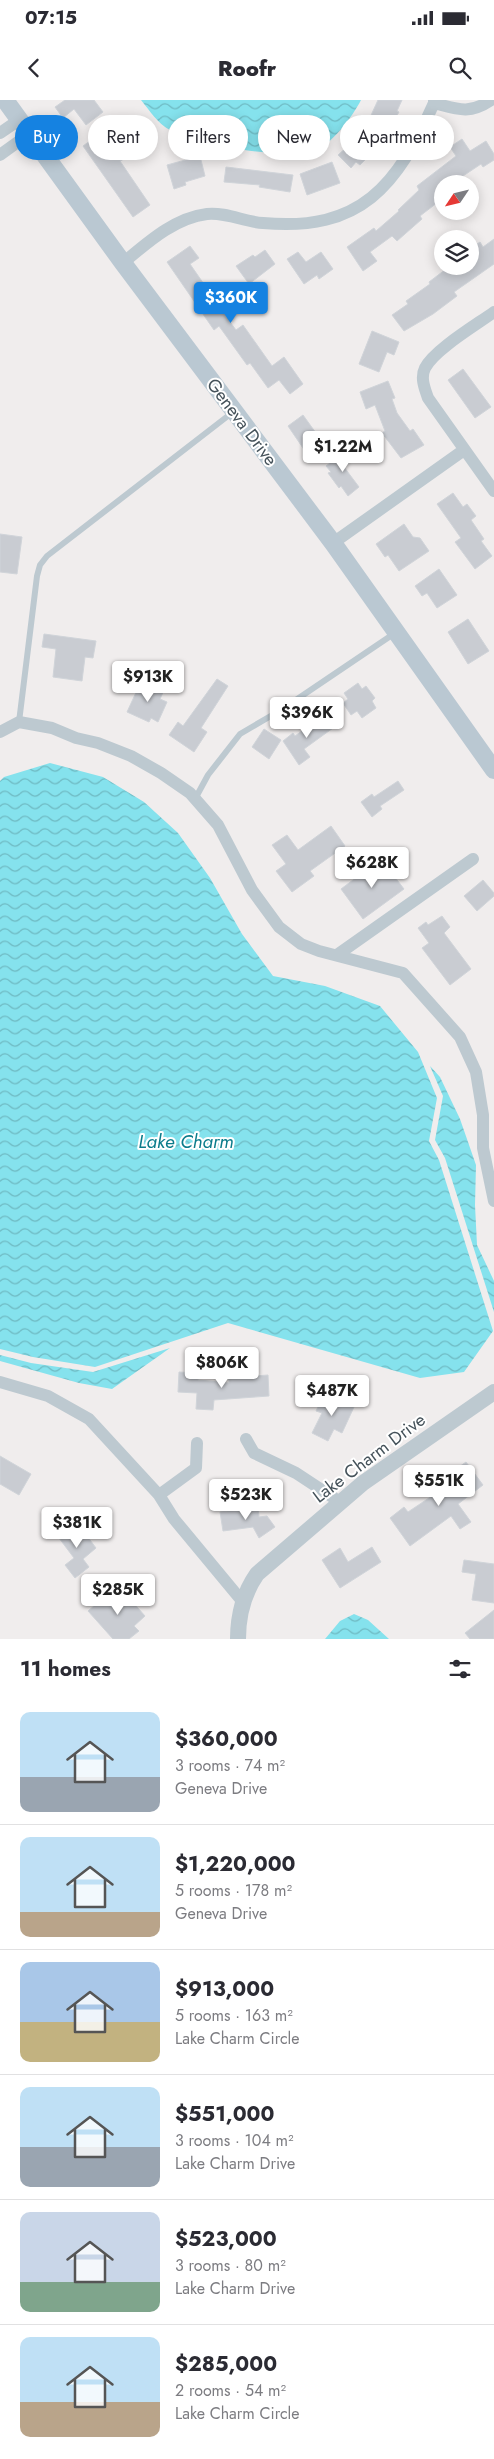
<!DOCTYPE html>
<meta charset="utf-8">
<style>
:root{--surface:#fff;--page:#f2f2f3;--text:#2b2b33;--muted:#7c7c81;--line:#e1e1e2;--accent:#1582e1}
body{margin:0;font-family:Jost,sans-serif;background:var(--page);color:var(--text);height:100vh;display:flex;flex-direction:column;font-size:19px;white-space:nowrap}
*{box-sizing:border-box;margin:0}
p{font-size:16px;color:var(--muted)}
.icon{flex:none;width:28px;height:28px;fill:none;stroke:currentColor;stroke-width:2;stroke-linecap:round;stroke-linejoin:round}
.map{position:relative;height:1539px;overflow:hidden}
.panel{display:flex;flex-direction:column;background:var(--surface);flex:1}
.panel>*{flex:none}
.banner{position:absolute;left:15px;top:15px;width:465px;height:45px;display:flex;gap:10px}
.needle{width:32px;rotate:235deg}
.buttons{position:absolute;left:434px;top:75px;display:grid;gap:10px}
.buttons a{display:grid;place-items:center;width:45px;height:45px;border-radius:50%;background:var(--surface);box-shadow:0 2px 12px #0003;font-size:25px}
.price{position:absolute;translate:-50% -42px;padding:0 11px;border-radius:5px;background:#fff;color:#222;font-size:16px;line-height:32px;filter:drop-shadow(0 1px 2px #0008)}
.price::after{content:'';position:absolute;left:50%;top:30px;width:15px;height:11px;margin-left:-8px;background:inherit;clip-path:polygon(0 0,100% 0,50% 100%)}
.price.selected{background:var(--accent);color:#fff}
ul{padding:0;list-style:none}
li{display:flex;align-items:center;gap:15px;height:125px;padding:0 20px}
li+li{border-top:1px solid var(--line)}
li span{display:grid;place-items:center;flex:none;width:140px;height:100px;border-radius:10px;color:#555}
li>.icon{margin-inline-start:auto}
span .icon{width:60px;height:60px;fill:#fffc;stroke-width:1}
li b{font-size:21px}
h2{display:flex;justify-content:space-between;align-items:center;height:60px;padding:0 20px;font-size:21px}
.tag{padding:0 18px;border-radius:22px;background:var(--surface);box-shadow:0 2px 12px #0003;font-size:18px;line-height:45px}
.tag.selected{background:var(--accent);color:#fff}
.status{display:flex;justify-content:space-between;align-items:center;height:35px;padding:0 25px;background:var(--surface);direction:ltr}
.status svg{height:14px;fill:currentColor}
header{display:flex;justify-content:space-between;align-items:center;height:65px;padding:0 20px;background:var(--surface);font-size:22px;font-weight:800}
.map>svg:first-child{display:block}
.water{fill:url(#water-waves)}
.building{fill:#c9ccd2;stroke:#d0d4d9}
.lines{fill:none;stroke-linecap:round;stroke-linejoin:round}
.service{stroke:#bdc9d0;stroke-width:6}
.minor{stroke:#bdc9d0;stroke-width:12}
.tertiary{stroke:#bdc9d0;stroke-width:16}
.secondary{stroke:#bac8d2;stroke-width:18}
.labels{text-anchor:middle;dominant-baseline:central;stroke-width:4;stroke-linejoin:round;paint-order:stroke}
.street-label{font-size:18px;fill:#45525a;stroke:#fff}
.water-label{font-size:19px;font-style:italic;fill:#0b7c8b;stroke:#fff}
</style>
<div class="status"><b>07:15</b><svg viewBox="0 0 49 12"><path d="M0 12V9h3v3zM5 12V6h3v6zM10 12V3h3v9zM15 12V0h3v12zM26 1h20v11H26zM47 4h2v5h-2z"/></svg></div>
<header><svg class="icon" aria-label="back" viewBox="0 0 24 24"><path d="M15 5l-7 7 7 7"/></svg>Roofr<svg class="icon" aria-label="search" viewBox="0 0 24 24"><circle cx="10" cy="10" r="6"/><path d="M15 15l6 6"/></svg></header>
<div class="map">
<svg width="494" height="1539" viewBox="0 0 494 1539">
<defs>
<pattern id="water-waves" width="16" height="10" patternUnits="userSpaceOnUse" patternTransform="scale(1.25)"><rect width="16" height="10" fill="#85e2ed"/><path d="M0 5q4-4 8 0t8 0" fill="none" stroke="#6fbac3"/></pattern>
</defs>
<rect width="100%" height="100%" fill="#f0eded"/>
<path class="water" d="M141 0H361C353 16 330 47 312 52 285 59 194 45 170 30 157 23 150 11 141 0Z
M50 663 103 677 144 702 178 733 210 778 242 834 273 876 325 886 380 906 418 952 437 998 429 1041 439 1060 493 1231 464 1272 420 1278 228 1223 95 1267 33 1257 0 1249V681L4 677Z
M430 966 440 977 460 1019 476 1065 475 1105 477 1145 494 1181V1212L445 1058 435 1040 443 996Z
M170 1248 112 1289 79 1283 0 1261V1255L31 1263 93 1272Z
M354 1514 368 1520 389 1539H325L340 1521Z"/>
<path class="building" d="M65 0H94L103 12 86 25 74 9 63 18 55 7Z
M378 0H402L397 11 399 12 386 34 367 24Z
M355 33 374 51 360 65 356 62 351 68 338 55 348 46 345 43Z
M98 35 108 49 115 43 126 58 120 61 150 105 133 117 83 46Z
M462 39 470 51 486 41 494 54V60L483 67 481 64 457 80 460 84H442V99L420 116 422 119 397 141 392 136 370 152 377 161 363 171 347 147 374 128 376 131 399 111 398 110 419 90 417 86 456 56 450 47Z
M200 56 205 76 185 82 186 85 174 89 167 65Z
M332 62 340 83 307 95 300 74Z
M226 67 293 75 290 92 259 87 260 85 224 82Z
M494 139V164L454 192 457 196 433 214 404 231 392 215 408 204 406 201 430 184 429 182 450 166H470V149L480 142 483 147Z
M190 146 199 158 190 164 208 190 218 183 227 195 216 203 236 230 243 225 272 266 284 257 303 284 290 294 279 280 268 288 250 263 247 265 219 226 214 230 167 162Z
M265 150 275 164 249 184 236 166 253 155 255 157Z
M298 152 306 162 321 152 333 169 319 179 317 175 304 184 287 159Z
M372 231 399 242 394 255 387 252 379 272 359 264Z
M463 269 491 307 475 318 448 280Z
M388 281 395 298 392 299 397 313 410 331 413 329 424 345 401 358 382 333 385 331 375 305 366 309 360 292Z
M303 315 321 340 305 351 288 326Z
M349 349 355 358 344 367 359 387 348 396 341 386 339 388 328 373 331 372 326 366Z
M453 393 463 407 467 404 476 416 471 420 484 439 481 441 492 456 475 469 455 442 461 438 437 404Z
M404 424 413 437 420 438 429 451 399 471 388 455 385 457 376 444Z
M0 434 22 437 17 474 0 472Z
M439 469 457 495 437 508 427 493 422 496 415 486Z
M468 519 489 551 468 564 448 532Z
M44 534 96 541 93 558 85 557 82 581 53 577 56 549 42 547Z
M217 579 228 586 201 628 207 632 194 652 169 635 178 622 183 626Z
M153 583 165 588 160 599 167 602 158 622 151 618 149 622 127 612 139 586 149 591Z
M358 583 362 589 366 586 375 598 372 601 376 608 362 618 357 611 351 615 343 603 348 599 344 593Z
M324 615 333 628 304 649 310 657 299 665 283 641 293 633 295 636Z
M264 629 281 640 269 659 252 647Z
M398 681 404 690 380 706 382 709 372 717 361 702 372 694 374 697Z
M331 726 345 746 310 771 314 776 292 792 276 771 286 764 272 745 287 735 298 750Z
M381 759 404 789 363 819 341 789Z
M483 780 494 793V796L477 811 464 796Z
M442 816 450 827 444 833 471 869 450 885 422 848 429 843 418 828 426 822 428 825Z
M179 1272 198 1273V1280L229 1283V1278L268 1275 269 1296 214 1300 213 1310 196 1309 197 1293 178 1292Z
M325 1293 354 1307 342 1333 334 1329 328 1341 312 1333 322 1313 316 1311Z
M0 1356 31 1374 19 1395 0 1384Z
M466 1362 483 1385 458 1404 471 1422 460 1429 451 1416 410 1446 390 1418 404 1407 408 1412 450 1384 445 1377Z
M258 1407 259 1417 267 1416 275 1427 259 1438 253 1427 223 1431 220 1412Z
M78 1424 96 1448 83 1459 89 1467 75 1478 65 1465 74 1458 59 1438Z
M372 1447 381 1462 340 1488 322 1460 340 1448 348 1462Z
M464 1460 494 1464V1503L472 1500 476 1474 462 1472Z
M123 1491 145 1516 134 1526 139 1531 129 1539H113L88 1511 108 1494 113 1500Z
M494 1510V1539H470L465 1533Z"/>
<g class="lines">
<path class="service" d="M19 622 37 476 40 465 47 456 233 312
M195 699 208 675 240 634 281 610 395 533"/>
<path class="minor" d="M434 0V3C457 9 469 15 491 0
M0 33 19 20
M0 55 29 34
M123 163C147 143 174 118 207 114 226 112 245 122 263 123 361 132 397 86 434 3
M494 212C476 225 434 250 425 268 420 278 425 289 428 298L494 391
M333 443 464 350
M0 632 19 622 52 628 76 638 98 643 131 656 161 673 190 693 218 725 252 790 279 827 301 844 319 851 403 873 460 937 476 972 483 1015V1048L494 1101
M337 855 473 759
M0 1282 48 1296 89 1319 159 1395 174 1419 242 1501
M246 1339 254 1353 296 1373 340 1402
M159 1395 196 1368 197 1343"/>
<path class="tertiary" d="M238 1539C238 1515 243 1494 257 1474L363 1383 494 1292"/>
<path class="secondary" d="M5 0 123 163 333 443 494 670"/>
</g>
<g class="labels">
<g class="street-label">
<text transform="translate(242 322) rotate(53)">Geneva Drive</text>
<text transform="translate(369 1358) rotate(-37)">Lake Charm Drive</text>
</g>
<g class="water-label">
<text x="186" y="1041">Lake Charm</text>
</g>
</g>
</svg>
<div class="buttons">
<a><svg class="needle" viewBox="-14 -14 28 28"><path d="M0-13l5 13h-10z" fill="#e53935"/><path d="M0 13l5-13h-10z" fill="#7c7c81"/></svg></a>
<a><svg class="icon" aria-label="layers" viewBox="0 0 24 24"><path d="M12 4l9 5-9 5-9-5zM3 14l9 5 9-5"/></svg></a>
</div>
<b class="price selected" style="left:231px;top:224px">$360K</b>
<b class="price" style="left:343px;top:373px">$1.22M</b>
<b class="price" style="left:148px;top:603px">$913K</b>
<b class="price" style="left:307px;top:639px">$396K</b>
<b class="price" style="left:372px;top:789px">$628K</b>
<b class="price" style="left:222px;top:1289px">$806K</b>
<b class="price" style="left:332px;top:1317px">$487K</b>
<b class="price" style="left:439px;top:1407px">$551K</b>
<b class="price" style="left:246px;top:1421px">$523K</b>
<b class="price" style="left:77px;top:1449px">$381K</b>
<b class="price" style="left:118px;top:1516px">$285K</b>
<div class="banner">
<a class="tag selected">Buy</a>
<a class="tag">Rent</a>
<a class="tag">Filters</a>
<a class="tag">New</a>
<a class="tag">Apartment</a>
</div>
</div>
<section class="panel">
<h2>11 homes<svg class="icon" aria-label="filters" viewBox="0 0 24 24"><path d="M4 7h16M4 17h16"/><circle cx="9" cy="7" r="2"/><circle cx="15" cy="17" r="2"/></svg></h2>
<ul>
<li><span style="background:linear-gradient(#bfe0f5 65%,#9aa5b1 0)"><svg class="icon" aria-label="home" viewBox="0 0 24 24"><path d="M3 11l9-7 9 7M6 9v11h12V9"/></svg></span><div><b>$360,000</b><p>3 rooms · 74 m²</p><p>Geneva Drive</p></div></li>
<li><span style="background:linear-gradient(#bfe0f5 75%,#b9a48a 0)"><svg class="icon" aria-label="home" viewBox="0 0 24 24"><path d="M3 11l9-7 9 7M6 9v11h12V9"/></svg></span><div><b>$1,220,000</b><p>5 rooms · 178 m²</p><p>Geneva Drive</p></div></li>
<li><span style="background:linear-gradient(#a9c7e8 60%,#c2b280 0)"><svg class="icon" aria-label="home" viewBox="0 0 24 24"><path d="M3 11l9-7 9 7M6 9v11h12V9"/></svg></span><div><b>$913,000</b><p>5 rooms · 163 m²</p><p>Lake Charm Circle</p></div></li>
<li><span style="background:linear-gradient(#bfe0f5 60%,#9aa5b1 0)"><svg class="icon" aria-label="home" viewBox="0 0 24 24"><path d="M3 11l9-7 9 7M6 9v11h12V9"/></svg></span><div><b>$551,000</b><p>3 rooms · 104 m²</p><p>Lake Charm Drive</p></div></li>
<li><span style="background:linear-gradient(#c9d6e8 70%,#7fa58c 0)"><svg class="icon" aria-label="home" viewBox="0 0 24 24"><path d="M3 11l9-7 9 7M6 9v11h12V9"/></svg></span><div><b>$523,000</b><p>3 rooms · 80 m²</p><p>Lake Charm Drive</p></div></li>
<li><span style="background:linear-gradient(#bfe0f5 65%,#b9a48a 0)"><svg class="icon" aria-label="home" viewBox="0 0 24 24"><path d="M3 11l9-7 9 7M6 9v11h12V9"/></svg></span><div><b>$285,000</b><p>2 rooms · 54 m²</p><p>Lake Charm Circle</p></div></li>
</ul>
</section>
